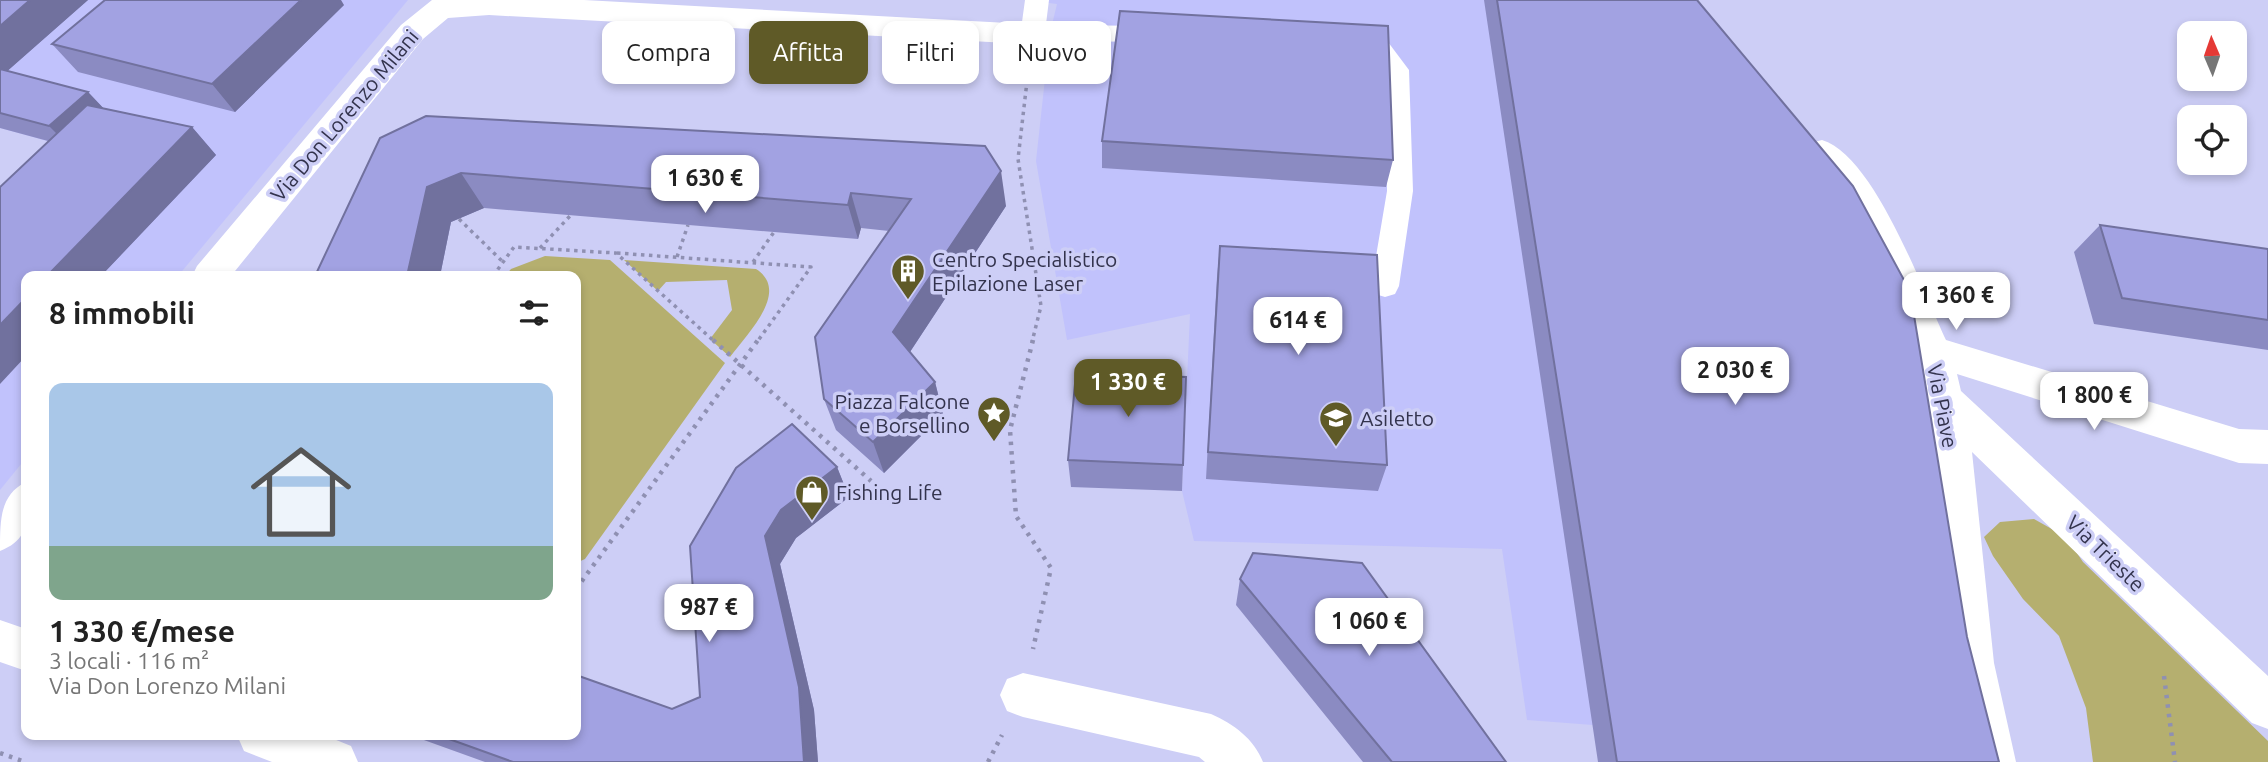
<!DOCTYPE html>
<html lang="it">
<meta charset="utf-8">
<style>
:root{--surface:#fff;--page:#f6f6f6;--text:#222;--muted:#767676;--accent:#5f5a27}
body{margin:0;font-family:Ubuntu,sans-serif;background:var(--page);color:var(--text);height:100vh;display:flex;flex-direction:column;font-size:26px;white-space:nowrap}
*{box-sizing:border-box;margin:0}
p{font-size:23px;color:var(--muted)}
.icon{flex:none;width:38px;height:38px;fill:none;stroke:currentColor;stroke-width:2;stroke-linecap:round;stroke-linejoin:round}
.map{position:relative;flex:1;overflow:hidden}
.sheet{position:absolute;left:21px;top:271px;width:560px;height:469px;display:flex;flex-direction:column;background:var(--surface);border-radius:14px;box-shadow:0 4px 10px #0003}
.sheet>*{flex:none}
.guide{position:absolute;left:602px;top:21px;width:665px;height:63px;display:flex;gap:14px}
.needle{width:46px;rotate:358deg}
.fabs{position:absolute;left:2177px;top:21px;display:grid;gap:14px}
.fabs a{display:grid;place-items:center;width:70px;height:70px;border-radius:14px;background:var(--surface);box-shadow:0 4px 10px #0003;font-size:35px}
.price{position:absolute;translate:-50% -60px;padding:0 16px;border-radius:14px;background:#fff;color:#222;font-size:23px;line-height:46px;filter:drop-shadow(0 2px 4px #0008)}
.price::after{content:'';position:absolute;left:50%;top:42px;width:21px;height:16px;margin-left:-10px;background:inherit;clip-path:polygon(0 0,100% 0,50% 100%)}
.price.active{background:var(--accent);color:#fff}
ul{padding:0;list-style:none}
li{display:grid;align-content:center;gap:14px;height:371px;padding:0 28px}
li span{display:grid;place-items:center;height:217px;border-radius:14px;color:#555}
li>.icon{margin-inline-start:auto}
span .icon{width:126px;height:126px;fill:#fffc;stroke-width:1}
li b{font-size:30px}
h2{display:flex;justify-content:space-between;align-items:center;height:84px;padding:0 28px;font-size:30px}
.tag{padding:0 24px;border-radius:14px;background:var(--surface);box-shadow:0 4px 10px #0003;font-size:24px;line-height:63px}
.tag.active{background:var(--accent);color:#fff}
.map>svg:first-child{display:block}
.built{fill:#c1c2fc}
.green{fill:#b5af6f}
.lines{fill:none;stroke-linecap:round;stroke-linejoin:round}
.path-far1{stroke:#8f90b2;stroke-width:3.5;stroke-dasharray:3.5 4.5;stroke-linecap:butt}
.path{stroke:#8f90b2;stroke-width:4.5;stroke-dasharray:3.5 6;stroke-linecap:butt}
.service{fill:#fff;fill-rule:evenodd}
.pedestrian{fill:#fff;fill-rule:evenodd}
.minor{fill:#fff;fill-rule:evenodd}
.wall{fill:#8b8bc2}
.shaded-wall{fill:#71719e}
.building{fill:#a2a2e2;stroke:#71719e;stroke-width:2}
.labels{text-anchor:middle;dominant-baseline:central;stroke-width:7;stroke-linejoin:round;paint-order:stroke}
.street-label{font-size:21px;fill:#33334d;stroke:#cdcef6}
.poi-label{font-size:21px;fill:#33334d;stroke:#cdcef6;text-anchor:start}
</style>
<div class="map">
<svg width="2268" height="762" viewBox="0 0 2268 762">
<rect width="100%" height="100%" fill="#cdcef6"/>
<path class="built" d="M0 0H408L178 276H26V458L0 490V207L69 147 0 128Z
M1025 0H1662L1593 725 1527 720 1502 549 1194 541 1182 491 1190 314 1067 340 1036 161 1050 33 1057 4Z"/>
<path class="green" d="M545 256 610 260 725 363 585 559 576 563V276H505L511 269Z
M624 260 756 269C791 291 747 334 730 357L710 339 732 310 727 280 666 282 658 291Z
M2034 519 2066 537 2083 562 2268 741V762H2093L2086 708 2059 636 2023 599 1993 556 1984 537 2000 522Z"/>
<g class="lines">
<path class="path-far1" d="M1029 64 1018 159 1041 306 1032 342
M459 219 503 262
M540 248 570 216
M617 253 811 267 757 342
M677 257 688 225
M753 262 774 232
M493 276 514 247 616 253 715 342"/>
<path class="path" d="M713 340 871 481
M1033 340 1010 430 1016 516 1051 568 1033 649
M576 589 758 340
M2164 676 2175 762
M0 753 25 762
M988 762 1002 735"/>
<path class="service" d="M1025 0H1049L1046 24 1050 25 1158 26 1167 28 1170 34 1167 40 1158 42 1050 41 1033 36 1013 40 1004 38 1001 32 1004 26 1022 22Z
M1355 27 1388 42 1409 70 1413 191 1399 286 1395 294 1385 297 1375 294 1371 286 1387 191 1385 70 1371 54 1346 41 1343 35 1346 29Z"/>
<path class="pedestrian" d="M1023 673 1211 714C1234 724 1254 739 1263 762H1205L1199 757 1023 717 1007 711 1000 695 1007 679Z"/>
<path class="minor" d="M584 0 1008 23 1019 26 1024 33 1019 40 1008 43 489 15 448 18 423 39 231 276H192L197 266 401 25 432 0Z
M1822 140C1874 155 1923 291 1946 340L2239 429 2268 430V464L2239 463 1957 374 1961 391 2268 676V729L2252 723 1972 452 1994 663 2016 762H1970L1950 663 1930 429 1913 351 1850 207 1805 152 1810 143Z
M26 482C27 513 34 538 0 551 0 519 0 495 26 482Z
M0 620 26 629V671L0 662Z
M237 735H324L351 746 358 762H272L244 751Z"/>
</g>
<path class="wall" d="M0 0H88L7 71 88 92 103 108 192 127 216 155 101 276H26L48 141 0 128Z
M1484 0H1697L1967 637 1999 762H1598Z
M344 5 235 112 78 72 52 44Z
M380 138 1006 206 910 352 935 382 943 414 884 473 836 430 824 399 889 231 861 228 858 239 484 208 451 222 440 276H315Z
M1102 141 1393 160 1386 187 1102 168Z
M2100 225 2268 249V350L2094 324 2074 252Z
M1220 246 1387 465 1378 491 1206 479 1217 277Z
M1068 460 1183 465 1182 491 1071 487Z
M837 467 849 497 796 538 780 564 814 710 818 762H485L410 735H576L672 709 700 697Z
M1240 579 1506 762H1363L1236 605Z"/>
<path class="shaded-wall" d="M30 0H88L4 74 0 70V26Z
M301 0H341L344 5 235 112 212 84Z
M88 92 108 113 70 147 49 126Z
M192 127 216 155 101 276H47Z
M1001 171 1006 206 902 364 893 332Z
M461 173 484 208 451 222 440 276H407L427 187Z
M851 193 861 228 858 239 848 205Z
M26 298V356L0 384V325Z
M935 382 943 414 884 473 873 442Z
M837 467 849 497 796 538 780 564 814 710 818 762H803L765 536 781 510Z"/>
<path class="building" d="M0 0H30L0 26Z
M105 0H301L212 84 52 44Z
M1497 0H1697L1853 186 1910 291 1967 637 1999 762H1617Z
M1120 11 1388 26 1393 160 1102 141Z
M0 69 88 92 49 126 0 113Z
M87 105 192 127 47 276H26V298L0 325V187Z
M426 116 985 146 1001 171 893 332 935 382 873 442 824 399 815 337 911 199 851 193 848 205 461 173 427 187 407 276H315L380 138Z
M2100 225 2268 249V320L2122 298Z
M1220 246 1377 255 1387 465 1208 452Z
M1076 373 1186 377 1183 465 1068 460Z
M792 424 837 467 781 510 765 536 799 687 804 762H513L438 735H576V675L672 709 700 697 690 546 736 468Z
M1253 553 1362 563 1506 762H1392L1240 579Z"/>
<defs>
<g id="building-pin" transform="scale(1.75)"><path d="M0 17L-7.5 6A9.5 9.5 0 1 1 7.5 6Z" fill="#5f5a27" stroke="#cdcef6"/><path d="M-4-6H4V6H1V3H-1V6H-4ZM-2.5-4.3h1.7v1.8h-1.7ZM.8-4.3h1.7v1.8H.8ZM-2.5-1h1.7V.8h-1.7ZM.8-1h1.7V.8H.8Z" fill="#fff"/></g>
<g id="sight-pin" transform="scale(1.75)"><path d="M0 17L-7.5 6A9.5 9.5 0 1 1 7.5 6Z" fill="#5f5a27" stroke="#cdcef6"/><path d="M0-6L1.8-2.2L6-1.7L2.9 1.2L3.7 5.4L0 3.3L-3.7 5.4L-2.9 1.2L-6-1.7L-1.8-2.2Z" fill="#fff"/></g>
<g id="school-pin" transform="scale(1.75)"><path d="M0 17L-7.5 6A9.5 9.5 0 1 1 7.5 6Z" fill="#5f5a27" stroke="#cdcef6"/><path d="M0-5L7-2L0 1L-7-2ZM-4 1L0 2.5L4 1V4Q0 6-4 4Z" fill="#fff"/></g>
<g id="shop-pin" transform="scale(1.75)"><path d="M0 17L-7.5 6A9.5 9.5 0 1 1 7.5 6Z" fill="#5f5a27" stroke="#cdcef6"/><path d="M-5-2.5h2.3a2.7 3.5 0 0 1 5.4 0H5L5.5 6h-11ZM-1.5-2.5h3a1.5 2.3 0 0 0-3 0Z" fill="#fff"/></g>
</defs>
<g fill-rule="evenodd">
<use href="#building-pin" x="908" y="271"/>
<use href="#sight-pin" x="994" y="413"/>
<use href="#school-pin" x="1336" y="418"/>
<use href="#shop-pin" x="812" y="492"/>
</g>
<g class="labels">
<g class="street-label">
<text transform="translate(344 115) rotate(-50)">Via Don Lorenzo Milani</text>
<text transform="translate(1943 406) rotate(79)">Via Piave</text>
<text transform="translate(2106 553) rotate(44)">Via Trieste</text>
</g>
<g class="poi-label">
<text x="932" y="259">Centro Specialistico<tspan x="932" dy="24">Epilazione Laser</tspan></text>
<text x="970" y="401" text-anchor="end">Piazza Falcone<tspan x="970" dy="24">e Borsellino</tspan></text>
<text x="1360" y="418">Asiletto</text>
<text x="836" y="492">Fishing Life</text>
</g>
</g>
</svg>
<div class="fabs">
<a><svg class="needle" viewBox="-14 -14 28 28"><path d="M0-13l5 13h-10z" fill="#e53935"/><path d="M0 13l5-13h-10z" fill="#767676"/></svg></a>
<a><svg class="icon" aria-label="locate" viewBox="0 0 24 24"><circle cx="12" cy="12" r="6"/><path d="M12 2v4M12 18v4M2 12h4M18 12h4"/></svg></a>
</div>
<b class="price" style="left:705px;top:215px">1 630 €</b>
<b class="price" style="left:1956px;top:332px">1 360 €</b>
<b class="price" style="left:1298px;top:357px">614 €</b>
<b class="price" style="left:1735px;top:407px">2 030 €</b>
<b class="price active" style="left:1128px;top:419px">1 330 €</b>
<b class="price" style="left:2094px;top:432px">1 800 €</b>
<b class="price" style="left:709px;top:644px">987 €</b>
<b class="price" style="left:1369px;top:658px">1 060 €</b>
<div class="guide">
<a class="tag">Compra</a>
<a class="tag active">Affitta</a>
<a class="tag">Filtri</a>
<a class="tag">Nuovo</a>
</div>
<section class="sheet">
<h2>8 immobili<svg class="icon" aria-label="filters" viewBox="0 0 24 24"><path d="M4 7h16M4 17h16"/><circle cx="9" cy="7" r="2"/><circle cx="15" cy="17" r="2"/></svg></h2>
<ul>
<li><span style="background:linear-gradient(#a9c7e8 75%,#7fa58c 0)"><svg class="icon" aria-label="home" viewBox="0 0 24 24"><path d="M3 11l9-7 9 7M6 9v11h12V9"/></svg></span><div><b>1 330 €/mese</b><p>3 locali · 116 m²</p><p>Via Don Lorenzo Milani</p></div></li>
</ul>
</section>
</div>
